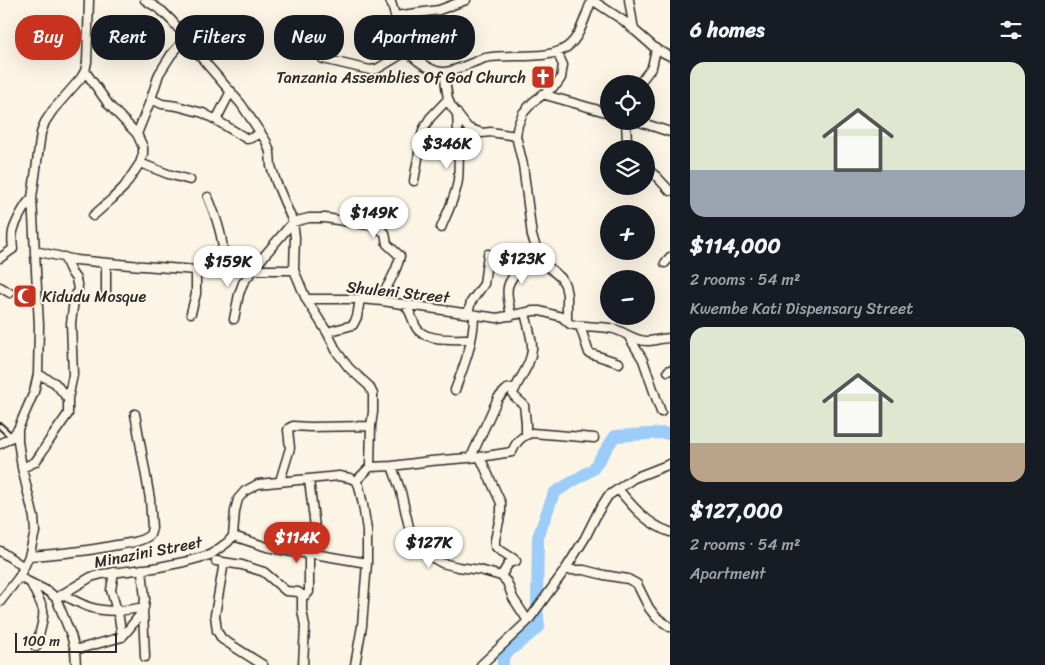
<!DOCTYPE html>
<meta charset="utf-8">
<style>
:root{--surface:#171b24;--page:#20242c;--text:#f1f3f6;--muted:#9ea1a6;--accent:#c8321e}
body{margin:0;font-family:Sriracha,sans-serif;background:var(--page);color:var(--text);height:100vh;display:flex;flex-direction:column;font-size:19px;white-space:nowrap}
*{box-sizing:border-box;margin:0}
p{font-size:16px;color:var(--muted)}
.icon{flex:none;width:28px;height:28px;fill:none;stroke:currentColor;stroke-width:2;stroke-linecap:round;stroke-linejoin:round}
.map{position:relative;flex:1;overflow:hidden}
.panel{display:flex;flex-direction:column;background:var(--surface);width:375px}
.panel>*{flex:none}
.top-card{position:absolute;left:15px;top:15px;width:475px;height:45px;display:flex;gap:10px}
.controls{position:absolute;left:600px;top:75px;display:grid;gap:10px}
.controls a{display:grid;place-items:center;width:55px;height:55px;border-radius:50%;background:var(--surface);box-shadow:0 5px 20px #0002;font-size:25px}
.scale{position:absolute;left:15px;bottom:12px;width:102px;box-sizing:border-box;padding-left:5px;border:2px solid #2b2b2b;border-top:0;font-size:14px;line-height:18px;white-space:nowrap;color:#2b2b2b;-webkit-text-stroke:4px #fcf5e5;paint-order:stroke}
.price{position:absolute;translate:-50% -42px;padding:0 11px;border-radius:18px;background:#fff;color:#222;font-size:16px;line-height:32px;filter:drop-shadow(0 1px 2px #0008)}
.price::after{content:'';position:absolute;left:50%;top:30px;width:15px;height:11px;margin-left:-8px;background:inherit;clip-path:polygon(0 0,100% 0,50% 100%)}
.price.active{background:var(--accent);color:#fff}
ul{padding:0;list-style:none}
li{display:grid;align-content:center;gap:10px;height:265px;padding:0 20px}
li span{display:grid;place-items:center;height:155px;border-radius:15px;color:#555}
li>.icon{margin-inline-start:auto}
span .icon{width:90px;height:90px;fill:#fffc;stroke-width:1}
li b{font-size:21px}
h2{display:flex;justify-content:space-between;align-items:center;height:60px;padding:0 20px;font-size:21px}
.tag{padding:0 18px;border-radius:20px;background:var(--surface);box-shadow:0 5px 20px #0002;font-size:18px;line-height:45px}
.tag.active{background:var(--accent);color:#fff}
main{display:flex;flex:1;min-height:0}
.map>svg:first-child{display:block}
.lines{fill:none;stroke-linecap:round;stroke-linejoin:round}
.river{stroke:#9bcdf8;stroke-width:12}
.service-casing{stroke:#2b2b2b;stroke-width:8}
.minor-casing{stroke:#2b2b2b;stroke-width:11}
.service{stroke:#fcf5e5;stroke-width:4}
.minor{stroke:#fcf5e5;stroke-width:8}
.labels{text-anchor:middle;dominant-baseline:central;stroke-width:4;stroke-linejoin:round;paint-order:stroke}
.poi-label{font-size:16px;fill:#2b2b2b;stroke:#fcf5e5;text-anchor:end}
.street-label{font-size:16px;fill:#2b2b2b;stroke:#fcf5e5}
</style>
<main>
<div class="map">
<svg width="670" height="665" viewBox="0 0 670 665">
<rect width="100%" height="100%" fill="#fcf5e5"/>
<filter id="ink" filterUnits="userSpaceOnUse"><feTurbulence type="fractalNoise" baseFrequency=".02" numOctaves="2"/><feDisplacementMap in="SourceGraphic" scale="10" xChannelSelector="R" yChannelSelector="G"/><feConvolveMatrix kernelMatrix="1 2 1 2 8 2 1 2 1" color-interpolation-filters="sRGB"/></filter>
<g filter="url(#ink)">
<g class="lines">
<path class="river" d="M503 665V656L539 627 537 607 538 537 554 493 593 469 615 436 664 433 670 434"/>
<g class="service-casing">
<path id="service" d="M0 426 12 437"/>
</g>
<g class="minor-casing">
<path id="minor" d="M145 0 162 11 172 21 189 41 204 61 241 104 266 141 270 152 271 166 276 182 293 222 295 237 294 270 306 299 327 332 337 352 349 368 369 386 373 394V412L371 426 370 467 356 481
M390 0C400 23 395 44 418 61 425 66 436 73 445 72 459 70 472 62 485 58 508 53 548 61 567 47 581 37 585 15 592 0
M592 0 624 21 656 49 670 56
M629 0 634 30
M395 16 439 10 466 0
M557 52 563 65 561 78 557 84 533 102 523 113 518 125 516 136 523 165 532 236 539 255 545 264 561 278 565 285 567 295V321
M323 59 370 70 377 69 407 51
M85 71 109 105 137 134 143 147V154L140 163 124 187 112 199 93 216
M444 73 448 99 451 106 468 128 482 133 491 132 516 136
M639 84 652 67 656 49
M542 94 609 113
M151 99 162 104 177 106 203 113 216 120 247 139 251 138 261 133
M216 120 231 91
M626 121 627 143 630 149
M637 121 670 132
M137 134 151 99 159 74 171 55 186 38
M140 163 168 174 190 180
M646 168 656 176 670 191
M414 181 423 130 430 118 448 99
M208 197C215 214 223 235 223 253 223 259 222 264 221 270
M441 228C447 213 456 196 458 180 460 158 458 134 457 113
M35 251 76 260 130 265 196 270H294
M0 258 13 249C11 232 13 229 20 215 24 208 26 203 32 198
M106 263V292
M665 263 670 257
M0 287 10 293
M306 299H361L382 301 497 318 533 311H540L562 317 570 324 574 325C587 327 602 326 614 329 625 332 634 341 647 341 654 341 662 338 670 338
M404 304C411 311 411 317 415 325 421 342 455 339 470 339
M191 313 196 294V270
M468 313 471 302 484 284 488 254
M525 313C527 322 533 341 532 349 531 366 518 379 513 394L514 396 524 405 526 423V435
M511 316C510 307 506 296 508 287 511 274 528 261 539 255
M234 319 239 294 243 283 264 256 293 222 309 218H325L375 226 385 233 387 244 400 256C399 263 388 289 382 292 377 294 370 293 366 293L361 299
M580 326 589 353 619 363
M327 332 353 325 357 317 360 299
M629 337 643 360 661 412
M668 371 670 370
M38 374 55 383 68 399
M455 390C464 366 474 341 474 315
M0 444 12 437 18 429
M471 457 498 398 507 389 516 387
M480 457 501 503V512L495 540V546L498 549 514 559 516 561 509 563 501 576
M392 466 401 492 411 536 415 545 422 552 442 563 458 567 480 570 501 576 507 582 513 598 528 621
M370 467 392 466 431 461 480 457 512 452C516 442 521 436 532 433L594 438
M22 468 35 462 40 455 49 441 68 414V399L73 375 71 323 74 300 78 289 76 279 71 272 64 257
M309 480 315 527 314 554
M280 481 290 448 288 430 289 428 293 426 310 427 371 426
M618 489C633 507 647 524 670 532
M233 536 267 547 293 552 314 554 367 563
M0 551 24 567
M29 556C59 554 88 551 117 545 129 543 141 542 150 535L152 528 150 499 135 414
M216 561 242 565 264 572 286 591 298 592 302 595H306L309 592V554
M223 568 215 615 217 631 222 639 263 665
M565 570H584L604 575 628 579 637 584 649 608 656 617 670 627
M114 572 111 590 119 618 122 637
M19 577 49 592 56 598 71 635 75 650 76 665
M31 583C34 592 41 601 43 610 45 619 38 637 36 647
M63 595C72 599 80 604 89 607 107 613 126 611 144 607
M302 595V610L305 626 303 665
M56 598 91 577 102 574 154 568 184 562 210 555 228 542 233 536 235 511 238 499 245 491 258 484 339 476 350 478 356 481 359 486 363 505 367 530V563L364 600 362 626 355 665
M0 602 19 577 24 567 29 556 35 532 34 518 22 468 18 441V429L34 392 38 374 39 325 32 198 41 133 45 122 53 110 81 78 85 71 87 62 89 0
M143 611 145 657
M75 650 122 637 128 630 143 611 144 607 145 599 142 569
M481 665 528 621 565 570 585 538 598 512 608 496 634 478 670 464"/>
</g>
<use href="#service" class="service"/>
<use href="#minor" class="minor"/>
</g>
</g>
<defs>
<g id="church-square" transform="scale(1.25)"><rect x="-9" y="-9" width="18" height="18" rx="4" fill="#c8321e" stroke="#fcf5e5"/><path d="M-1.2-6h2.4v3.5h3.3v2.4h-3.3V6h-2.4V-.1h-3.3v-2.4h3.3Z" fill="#fff"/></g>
<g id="mosque-square" transform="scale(1.25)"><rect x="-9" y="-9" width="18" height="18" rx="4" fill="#c8321e" stroke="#fcf5e5"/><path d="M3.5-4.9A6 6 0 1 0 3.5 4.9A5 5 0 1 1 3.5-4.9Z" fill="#fff"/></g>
</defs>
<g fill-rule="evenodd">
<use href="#church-square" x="543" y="77"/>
<use href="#mosque-square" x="25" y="296"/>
</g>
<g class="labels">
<g class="poi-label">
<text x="526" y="77">Tanzania Assemblies Of God Church</text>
<text x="42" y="296" text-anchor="start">Kidudu Mosque</text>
</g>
<g class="street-label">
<text transform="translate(398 292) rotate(6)">Shuleni Street</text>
<text transform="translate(148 552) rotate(-11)">Minazini Street</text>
</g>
</g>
</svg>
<div class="controls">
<a><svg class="icon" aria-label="locate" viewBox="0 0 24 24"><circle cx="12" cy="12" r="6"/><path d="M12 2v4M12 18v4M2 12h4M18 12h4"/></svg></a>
<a><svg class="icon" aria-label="layers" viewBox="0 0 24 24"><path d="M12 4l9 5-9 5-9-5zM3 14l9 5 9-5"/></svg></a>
<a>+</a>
<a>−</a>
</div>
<div class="scale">100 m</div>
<b class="price" style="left:447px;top:170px">$346K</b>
<b class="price" style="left:374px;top:239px">$149K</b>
<b class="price" style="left:522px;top:285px">$123K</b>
<b class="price" style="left:228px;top:288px">$159K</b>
<b class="price active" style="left:297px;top:564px">$114K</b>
<b class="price" style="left:429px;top:569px">$127K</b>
<div class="top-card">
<a class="tag active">Buy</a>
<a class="tag">Rent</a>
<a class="tag">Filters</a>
<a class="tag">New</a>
<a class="tag">Apartment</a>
</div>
</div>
<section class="panel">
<h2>6 homes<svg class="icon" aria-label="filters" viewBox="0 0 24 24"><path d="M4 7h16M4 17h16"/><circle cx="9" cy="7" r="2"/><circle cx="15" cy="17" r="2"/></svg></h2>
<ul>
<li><span style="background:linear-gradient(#dfe7d0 70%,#9aa5b1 0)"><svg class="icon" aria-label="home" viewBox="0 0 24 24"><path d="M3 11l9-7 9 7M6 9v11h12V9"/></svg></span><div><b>$114,000</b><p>2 rooms · 54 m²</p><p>Kwembe Kati Dispensary Street</p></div></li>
<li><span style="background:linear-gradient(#dfe7d0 75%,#b9a48a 0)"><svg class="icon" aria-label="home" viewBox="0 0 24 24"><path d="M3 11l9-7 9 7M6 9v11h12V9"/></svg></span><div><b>$127,000</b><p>2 rooms · 54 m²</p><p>Apartment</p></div></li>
</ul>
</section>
</main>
